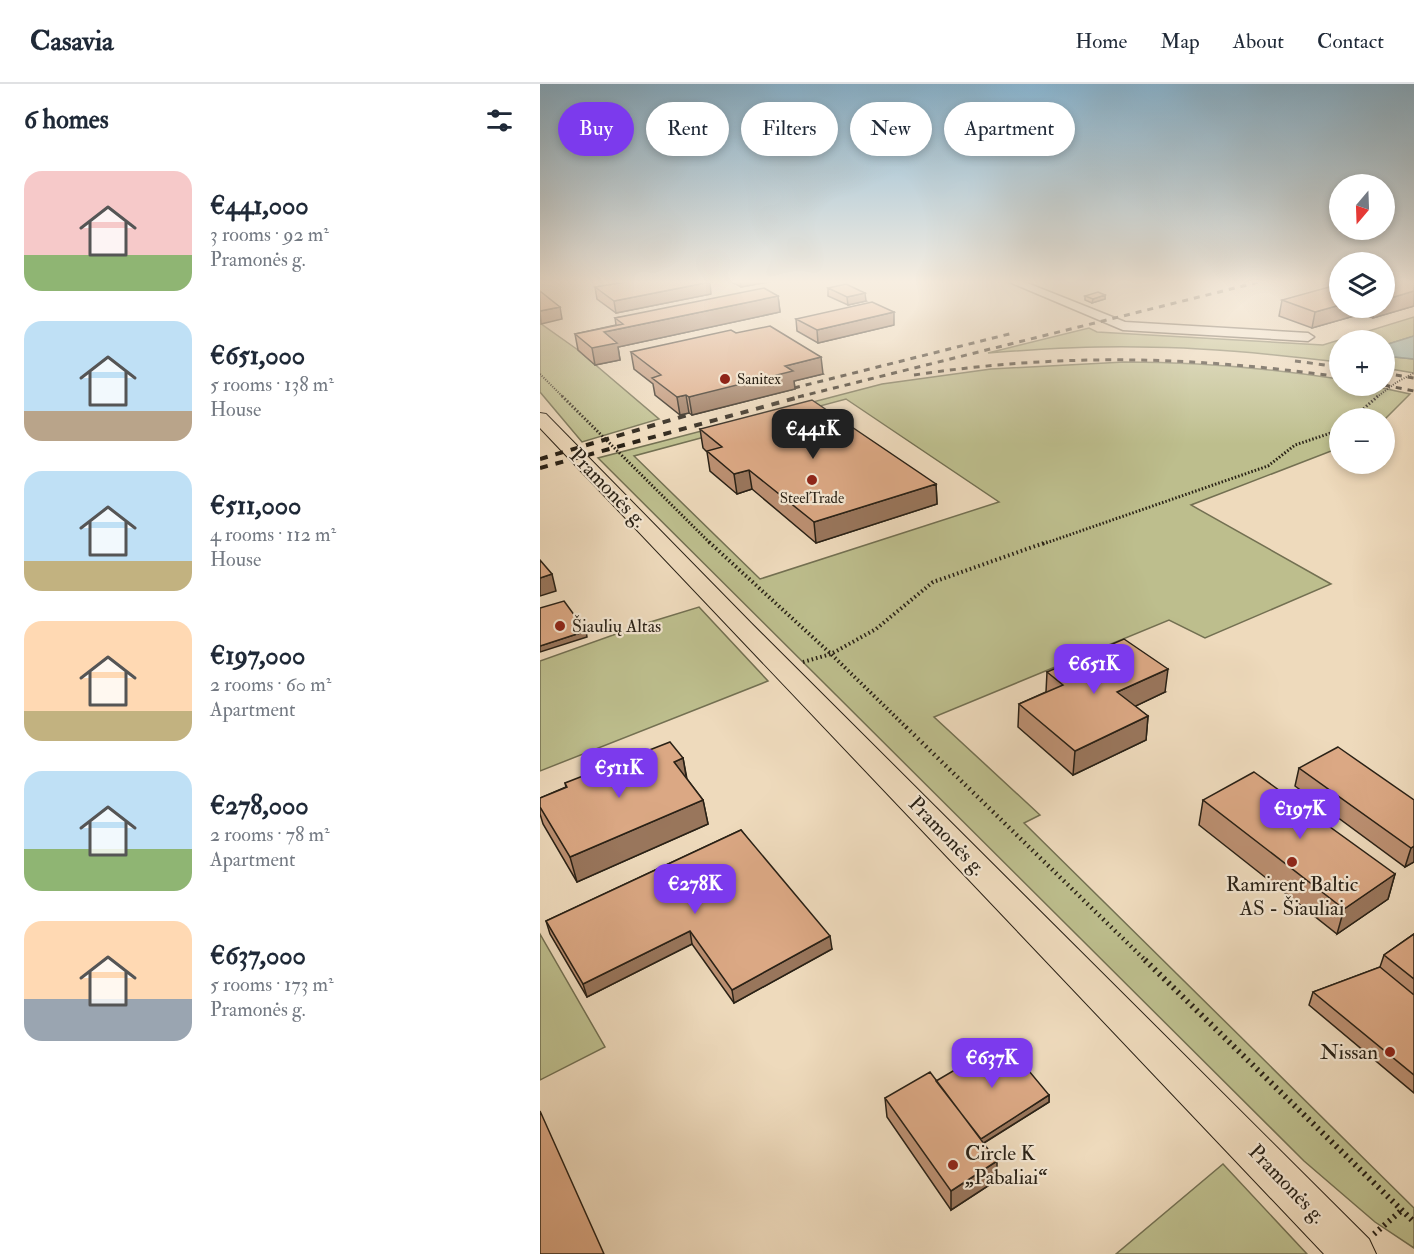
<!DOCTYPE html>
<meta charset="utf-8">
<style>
:root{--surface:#fff;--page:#f2f2f3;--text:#1f2937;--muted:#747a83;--line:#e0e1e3;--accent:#7c3aed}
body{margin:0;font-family:"IM FELL Double Pica",serif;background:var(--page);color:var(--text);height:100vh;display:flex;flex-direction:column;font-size:22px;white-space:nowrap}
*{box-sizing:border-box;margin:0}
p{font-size:20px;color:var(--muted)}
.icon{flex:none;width:33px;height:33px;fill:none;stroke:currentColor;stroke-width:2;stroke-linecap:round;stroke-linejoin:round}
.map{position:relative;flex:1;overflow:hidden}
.sheet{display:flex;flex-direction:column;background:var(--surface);width:540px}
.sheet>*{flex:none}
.hud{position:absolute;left:18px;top:18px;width:570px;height:54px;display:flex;gap:12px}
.needle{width:39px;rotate:199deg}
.buttons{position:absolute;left:789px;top:90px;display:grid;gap:12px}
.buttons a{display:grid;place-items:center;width:66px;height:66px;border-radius:50%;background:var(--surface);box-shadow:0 3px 9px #0003;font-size:30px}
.price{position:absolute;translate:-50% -51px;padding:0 14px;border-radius:12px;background:var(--accent);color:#fff;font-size:20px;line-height:39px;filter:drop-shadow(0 2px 3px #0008)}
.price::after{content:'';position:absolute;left:50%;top:36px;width:18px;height:14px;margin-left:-9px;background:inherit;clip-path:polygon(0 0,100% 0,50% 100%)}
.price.on{background:#222;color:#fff}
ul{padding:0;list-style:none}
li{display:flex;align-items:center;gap:18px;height:150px;padding:0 24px}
li span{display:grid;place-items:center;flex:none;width:168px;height:120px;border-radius:18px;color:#555}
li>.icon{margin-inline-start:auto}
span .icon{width:72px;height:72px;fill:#fffc;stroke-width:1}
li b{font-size:26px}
h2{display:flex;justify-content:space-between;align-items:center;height:72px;padding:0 24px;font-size:26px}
.tag{padding:0 21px;border-radius:27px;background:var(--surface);box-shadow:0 3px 9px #0003;font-size:21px;line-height:54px}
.tag.on{background:var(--accent);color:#fff}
header{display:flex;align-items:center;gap:36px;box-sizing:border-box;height:84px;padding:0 30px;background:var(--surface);border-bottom:2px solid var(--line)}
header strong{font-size:28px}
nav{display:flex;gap:33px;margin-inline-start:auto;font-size:21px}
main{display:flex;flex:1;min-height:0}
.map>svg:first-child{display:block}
.green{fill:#bdbe8d;stroke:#737052;stroke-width:1.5;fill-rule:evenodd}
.water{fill:#99bab3;stroke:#6c7d74;stroke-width:1.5}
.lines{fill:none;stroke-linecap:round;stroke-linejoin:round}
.minor-casing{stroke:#5a4f40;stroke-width:3}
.major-casing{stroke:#292116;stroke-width:2}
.path-far4{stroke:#292116;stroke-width:2;stroke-dasharray:1 1.5;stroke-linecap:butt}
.path-far3{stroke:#292116;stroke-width:3;stroke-dasharray:1.5 2;stroke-linecap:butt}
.path-far2{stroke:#292116;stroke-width:4;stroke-dasharray:1.5 3;stroke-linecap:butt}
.path-far1{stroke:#292116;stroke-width:4.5;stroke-dasharray:1.5 4;stroke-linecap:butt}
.path{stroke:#292116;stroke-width:6;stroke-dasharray:2 4.5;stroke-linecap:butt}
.minor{fill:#f4e7d3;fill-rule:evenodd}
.major{fill:#eedabc;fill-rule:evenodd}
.rail-far1{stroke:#292116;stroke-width:3;stroke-dasharray:6 6;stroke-linecap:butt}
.rail{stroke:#292116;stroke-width:4;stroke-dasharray:8 8;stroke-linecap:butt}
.wall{fill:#bc9072;stroke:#292116;stroke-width:1.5}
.shaded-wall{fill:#99765c;stroke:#292116;stroke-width:1.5}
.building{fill:#dba884;stroke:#292116;stroke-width:1.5}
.poi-dot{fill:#8f2418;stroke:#f4e7d3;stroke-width:2}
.labels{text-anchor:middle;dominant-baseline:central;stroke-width:4.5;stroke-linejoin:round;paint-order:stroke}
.far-poi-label{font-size:15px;fill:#292116;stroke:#f4e7d3;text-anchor:start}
.poi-label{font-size:18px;fill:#292116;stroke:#f4e7d3;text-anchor:start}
.near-street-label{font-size:21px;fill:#292116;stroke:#f4e7d3}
.near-poi-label{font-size:21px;fill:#292116;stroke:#f4e7d3}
</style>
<header>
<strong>Casavia</strong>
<nav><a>Home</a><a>Map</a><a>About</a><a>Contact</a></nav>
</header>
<main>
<section class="sheet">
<h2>6 homes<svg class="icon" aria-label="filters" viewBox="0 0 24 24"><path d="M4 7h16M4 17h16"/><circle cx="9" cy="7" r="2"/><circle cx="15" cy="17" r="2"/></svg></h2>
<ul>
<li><span style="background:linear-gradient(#f6c9c9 70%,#8fb573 0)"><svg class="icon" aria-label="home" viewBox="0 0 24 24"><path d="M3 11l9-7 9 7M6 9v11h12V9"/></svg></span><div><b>€441,000</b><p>3 rooms · 92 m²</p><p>Pramonės g.</p></div></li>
<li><span style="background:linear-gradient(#bfe0f5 75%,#b9a48a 0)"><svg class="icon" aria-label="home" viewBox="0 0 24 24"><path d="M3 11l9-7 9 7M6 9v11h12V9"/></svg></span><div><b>€651,000</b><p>5 rooms · 138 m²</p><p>House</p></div></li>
<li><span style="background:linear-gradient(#bfe0f5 75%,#c2b280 0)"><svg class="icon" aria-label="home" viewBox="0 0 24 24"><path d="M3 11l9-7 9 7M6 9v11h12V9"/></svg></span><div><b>€511,000</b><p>4 rooms · 112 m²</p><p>House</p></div></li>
<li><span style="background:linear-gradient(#ffd9b3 75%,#c2b280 0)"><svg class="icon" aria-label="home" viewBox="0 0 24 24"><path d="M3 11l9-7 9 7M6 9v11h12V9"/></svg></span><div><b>€197,000</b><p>2 rooms · 60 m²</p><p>Apartment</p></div></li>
<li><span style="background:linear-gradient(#bfe0f5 65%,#8fb573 0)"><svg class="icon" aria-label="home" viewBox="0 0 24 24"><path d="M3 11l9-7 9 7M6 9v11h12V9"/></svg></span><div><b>€278,000</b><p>2 rooms · 78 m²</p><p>Apartment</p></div></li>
<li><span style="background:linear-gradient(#ffd9b3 65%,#9aa5b1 0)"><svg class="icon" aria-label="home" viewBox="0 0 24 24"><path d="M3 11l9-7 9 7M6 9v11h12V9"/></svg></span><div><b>€637,000</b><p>5 rooms · 173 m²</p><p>Pramonės g.</p></div></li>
</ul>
</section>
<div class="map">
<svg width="874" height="1170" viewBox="0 0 874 1170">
<rect width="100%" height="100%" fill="#eedabc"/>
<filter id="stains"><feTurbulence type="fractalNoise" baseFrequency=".00333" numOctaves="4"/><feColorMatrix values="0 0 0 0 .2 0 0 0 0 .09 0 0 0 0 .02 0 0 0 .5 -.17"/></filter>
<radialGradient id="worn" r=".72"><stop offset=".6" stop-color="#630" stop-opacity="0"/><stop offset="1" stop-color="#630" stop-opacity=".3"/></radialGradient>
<path class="green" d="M874 233V252L845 261 844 256H800L799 278C733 270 666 263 599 263 549 262 499 265 448 269L549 244 557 248 783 261Z
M0 239 38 266 119 335 42 358 0 308Z
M844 272 874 275V289L845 284Z
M584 278C656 278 728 284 799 295L800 302H833L870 310 845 335 800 334 799 364 651 421 791 500 665 554 629 536 394 633 500 731 484 739 874 1124V1164L835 1138 764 1077 58 374 342 300 451 285ZM306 315 459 418 220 495 94 372Z
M159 523 228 597 0 687V577L107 539Z
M0 850 65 963 0 996Z
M683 1080 767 1170H576Z"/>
<path class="water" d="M874 252V275L845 272V261Z"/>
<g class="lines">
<g class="minor-casing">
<path id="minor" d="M467 197H482L585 238 768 249 774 253 768 257 583 246Z"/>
</g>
<g class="major-casing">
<path id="major" d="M0 329 6 330 211 539 829 1155 836 1170H784L0 344Z"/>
</g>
<path class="path-far4" d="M0 290 23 313
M837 313 857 298 874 289"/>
<path class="path-far3" d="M22 312 171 460
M813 334 838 312
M503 460 728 382 755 361 800 346"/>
<path class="path-far2" d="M169 458 291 570 368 645
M263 578 291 570 336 545 393 498 507 458"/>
<path class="path-far1" d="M366 643 606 877"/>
<path class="path" d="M605 876 874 1138
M834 1150 862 1126"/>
<use href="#minor" class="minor"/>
<use href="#major" class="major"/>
<path class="rail-far1" d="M755 277 800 283
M844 289 874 294
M374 291C521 269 653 272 800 293
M844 301 874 307
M254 304 473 249
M258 313 723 197"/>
<path class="rail" d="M0 375 151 330
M0 384 263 312"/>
</g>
<path class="wall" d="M190 197H234L201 203Z
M874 197V222L833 234 821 230 772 244 739 232 742 216 800 224H844Z
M55 203 171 210 76 229 57 215Z
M288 204 326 217 308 221 288 212Z
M565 211V215L552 219 545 216V212Z
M238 212 240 228 78 263 80 276 55 281 38 266 35 250 76 241 75 234Z
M256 235 354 241 278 259 257 247Z
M196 249 283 290 254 297 255 305 152 331 149 329 140 331 115 311 113 300 94 285 91 268Z
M160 345 396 400 397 420 276 459 212 405 197 410 170 387 167 368 163 364Z
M507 588 625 608 595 622 608 632 606 656 533 691 478 643 479 620 506 608Z
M143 674 147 695 163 716 168 740 37 798 3 740 0 730V714L26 703 25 699Z
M759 684 874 716V778L865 783 755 702Z
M663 716 855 790 848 815 797 850 659 741Z
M201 746 292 865 194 919 152 860 47 913 10 850 6 837Z
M874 850V1009L769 921 773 908 840 883 844 871Z
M396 997 509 1011V1018L444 1059 457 1096 411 1126 347 1033 345 1014Z"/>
<path class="shaded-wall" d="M200 197H234L201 203Z
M170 198 171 210 76 229 74 217Z
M874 207V222L833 234 835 224H844V216Z
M325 209 326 217 308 221 307 213Z
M565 211V215L552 219 553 215Z
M238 212 240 228 78 263 80 276 55 281 52 264 64 248Z
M800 221V224H822L821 230 772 244 775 228Z
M20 223 22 235 1 240 0 227Z
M354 228V241L278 259 277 246Z
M281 273 283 290 254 297 255 305 152 331 149 313 245 282Z
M146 311 149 329 140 331 137 313Z
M209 386 212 405 197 410 194 390Z
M396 400 397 420 276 459 274 438Z
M12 490 16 507 0 512V494Z
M46 547 47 553 0 568V562Z
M628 585 625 608 575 632 577 608Z
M608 632 606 656 533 691 535 667Z
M143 674 147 698 134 678Z
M163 716 168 740 37 798 30 773Z
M874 762V778L865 783 871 764Z
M855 790 848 815 797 850 804 825Z
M150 847 152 860 47 913 43 900Z
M290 852 292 865 194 919 192 906Z
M509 1011V1018L434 1065V1059Z
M457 1077V1096L411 1126V1107Z"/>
<path class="building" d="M92 197H167L170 198 74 217 55 203Z
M844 197H874V207L844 216Z
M306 200 325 209 307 213 288 204Z
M800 200V221L775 228 742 216Z
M224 204 238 212 64 248 77 259 52 264 35 250 83 240 75 234Z
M0 207 20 223 0 227Z
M558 208 565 211 553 215 545 212Z
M332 218 354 228 277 246 256 235Z
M230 242 281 273 245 282 253 287 149 313 146 311 137 313 112 294 121 291 91 268 191 246 196 249Z
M272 316 396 400 274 438 209 386 194 390 167 367 182 363 160 345Z
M0 476 12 490 0 494Z
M24 517 46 547 0 562V524Z
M584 555 628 585 577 608 608 632 535 667 479 620 523 601 507 588Z
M130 658 143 674 134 678 163 716 30 773 0 723V714L27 703 25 699Z
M798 663 874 716V762L871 764 759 684Z
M714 688 855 790 804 825 663 716Z
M201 746 290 852 192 906 150 847 43 900 6 837Z
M874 850V895L844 871Z
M840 883 874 911V991L773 908Z
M464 957 509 1011 441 1055 396 997Z
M390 988 457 1077 411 1107 345 1014Z
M0 1027 64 1170H0Z"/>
<linearGradient id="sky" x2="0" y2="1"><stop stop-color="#88b6d3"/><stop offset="0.55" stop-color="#f7eee1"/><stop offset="1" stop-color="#f7eee1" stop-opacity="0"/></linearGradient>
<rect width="874" height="360" fill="url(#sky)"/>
<g class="poi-dot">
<circle cx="185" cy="295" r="6"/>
<circle cx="272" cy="396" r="6"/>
<circle cx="20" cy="542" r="6"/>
<circle cx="752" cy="778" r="6"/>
<circle cx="850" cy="968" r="6"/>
<circle cx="413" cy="1081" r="6"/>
</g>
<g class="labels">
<g class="far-poi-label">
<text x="197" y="295">Sanitex</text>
<text x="272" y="414" text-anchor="middle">SteelTrade</text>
</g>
<g class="poi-label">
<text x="32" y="542">Šiaulių Altas</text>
</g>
<g class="near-street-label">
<text transform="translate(68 404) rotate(46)">Pramonės g.</text>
<text transform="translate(407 752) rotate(46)">Pramonės g.</text>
<text transform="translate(747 1100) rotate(46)">Pramonės g.</text>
</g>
<g class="near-poi-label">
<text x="752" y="800">Ramirent Baltic<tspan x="752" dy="24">AS - Šiauliai</tspan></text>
<text x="838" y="968" text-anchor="end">Nissan</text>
<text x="425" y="1069" text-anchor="start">Circle K<tspan x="425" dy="24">„Pabaliai“</tspan></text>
</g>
</g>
<rect width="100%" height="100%" filter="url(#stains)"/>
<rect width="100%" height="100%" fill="url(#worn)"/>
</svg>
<div class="buttons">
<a><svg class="needle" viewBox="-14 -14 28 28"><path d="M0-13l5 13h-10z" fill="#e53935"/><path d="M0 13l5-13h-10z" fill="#747a83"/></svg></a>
<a><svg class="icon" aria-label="layers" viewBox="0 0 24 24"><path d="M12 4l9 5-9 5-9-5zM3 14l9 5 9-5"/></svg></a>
<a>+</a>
<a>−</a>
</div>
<b class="price on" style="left:273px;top:376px">€441K</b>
<b class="price" style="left:554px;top:611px">€651K</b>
<b class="price" style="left:79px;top:715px">€511K</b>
<b class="price" style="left:760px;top:756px">€197K</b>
<b class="price" style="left:155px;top:831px">€278K</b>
<b class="price" style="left:452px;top:1005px">€637K</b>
<div class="hud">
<a class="tag on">Buy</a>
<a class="tag">Rent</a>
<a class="tag">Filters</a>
<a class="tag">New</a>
<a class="tag">Apartment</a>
</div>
</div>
</main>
